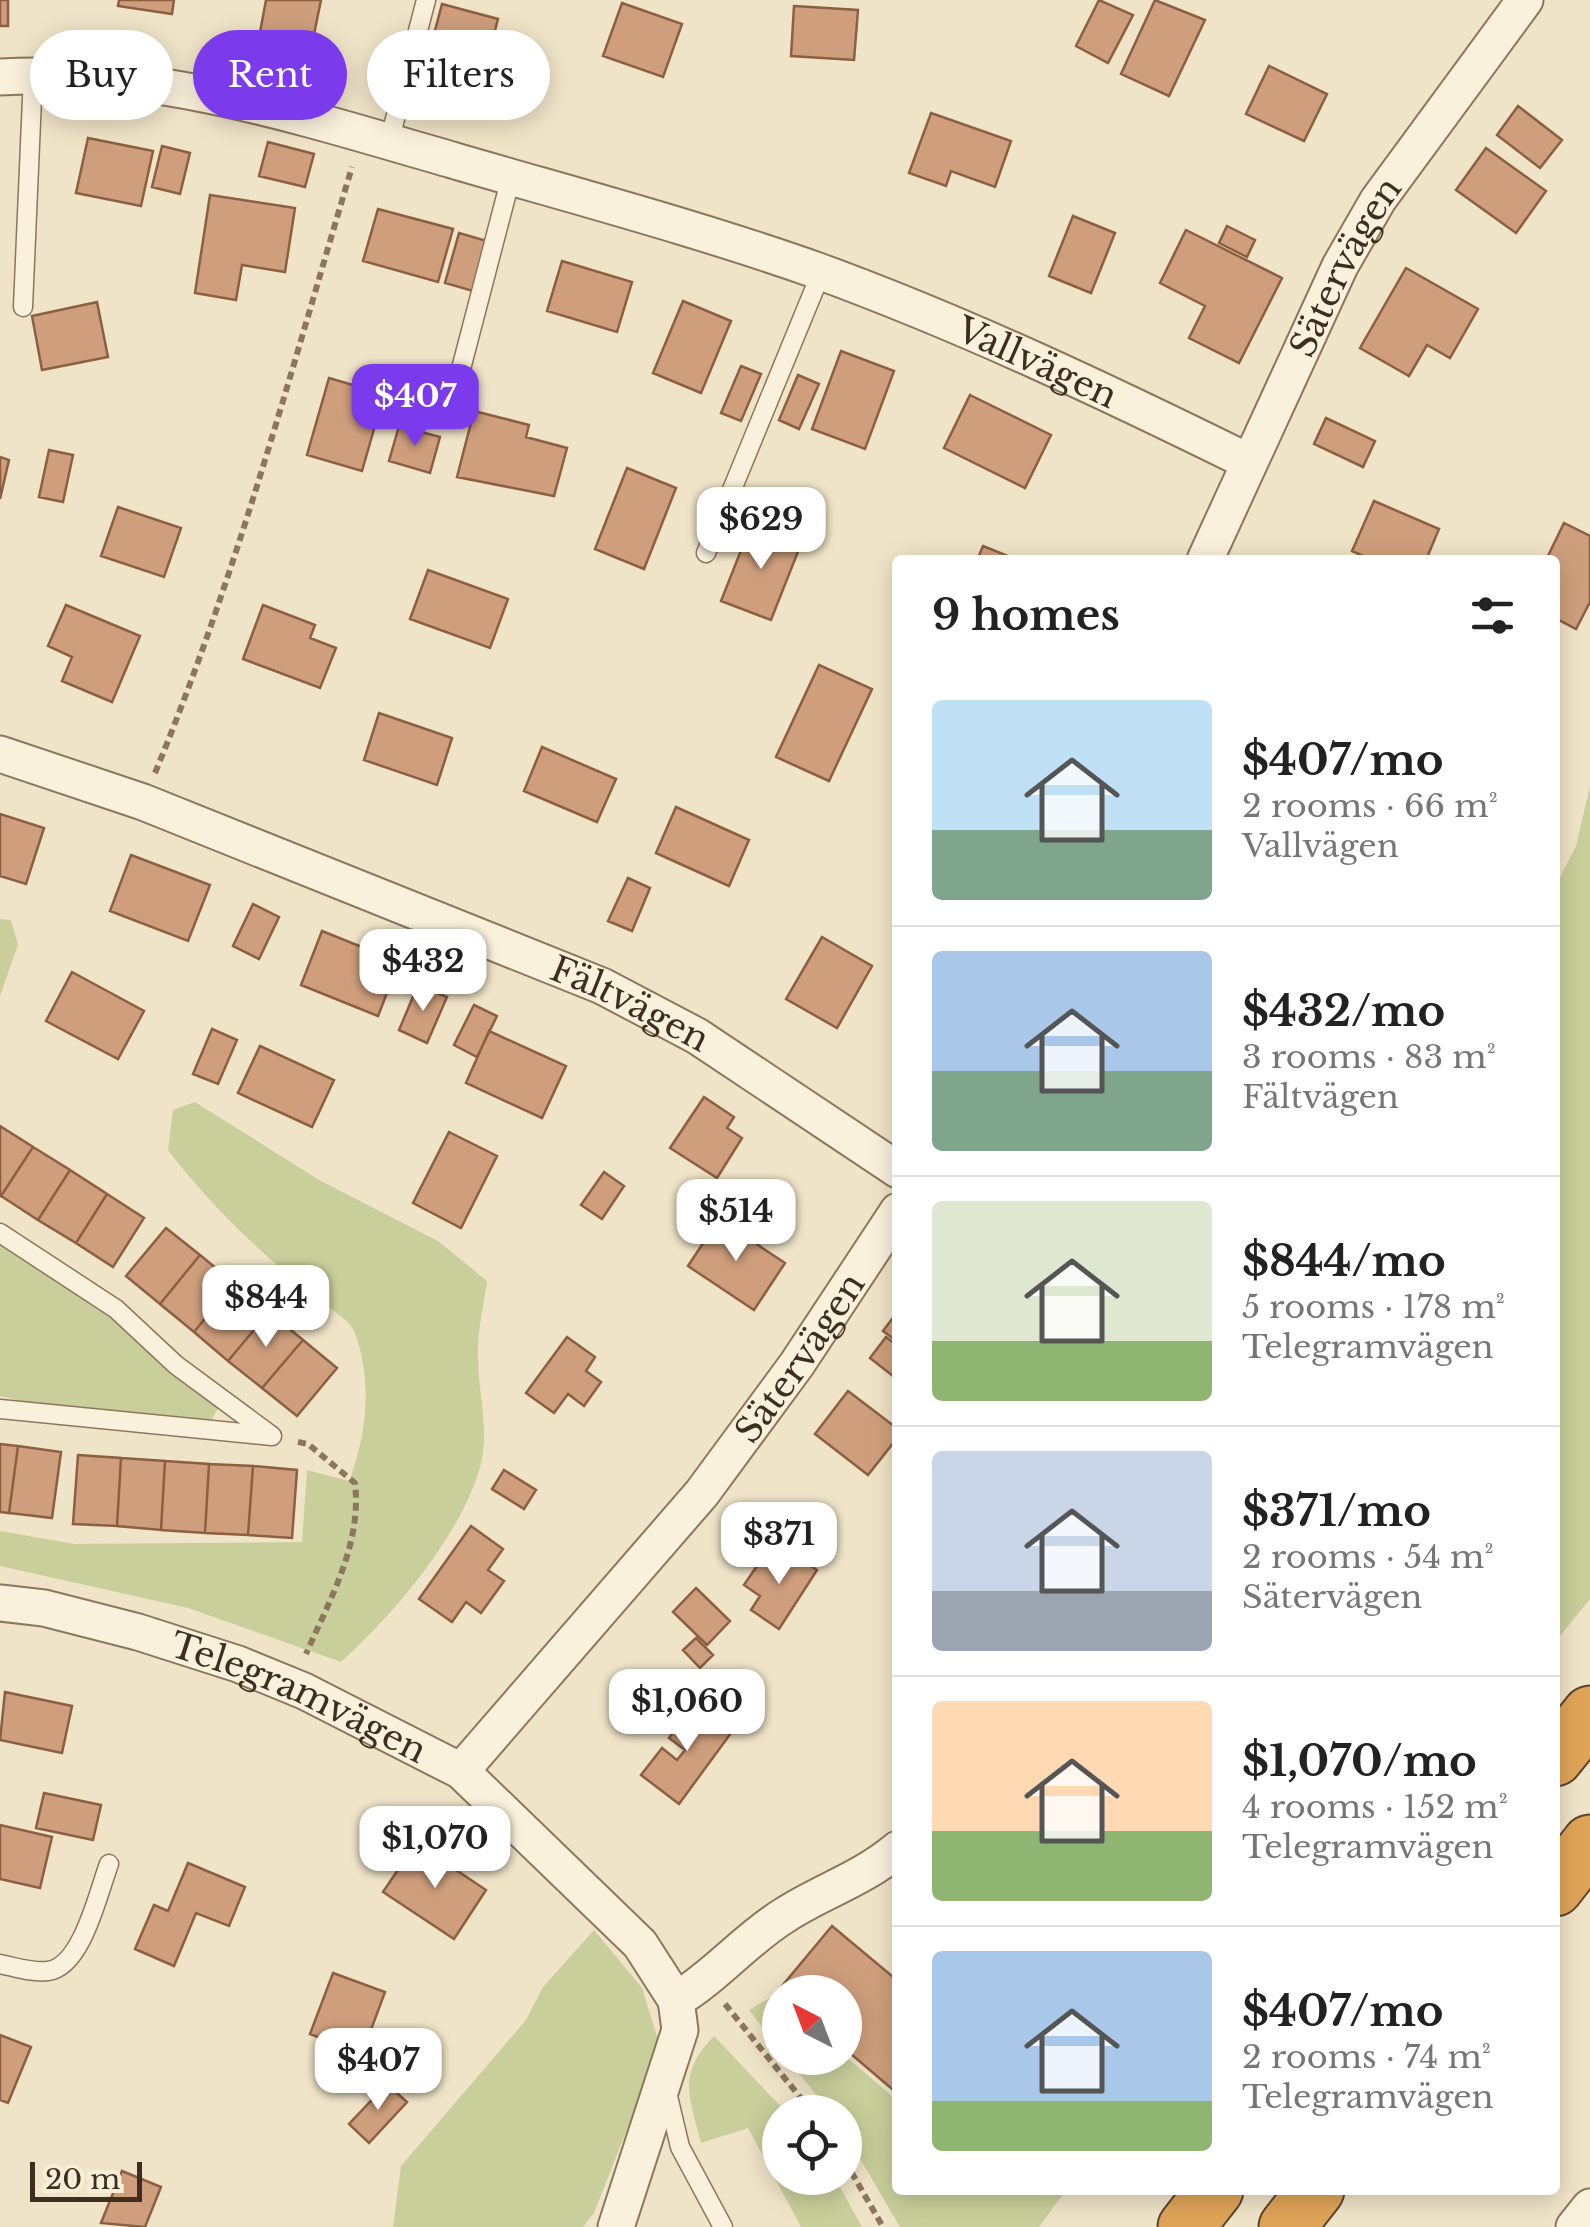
<!DOCTYPE html>
<meta charset="utf-8">
<style>
:root{--surface:#fff;--page:#f6f6f6;--text:#222;--muted:#767676;--line:#e0e0e0;--accent:#7c3aed}
body{margin:0;font-family:"Libre Baskerville",serif;background:var(--page);color:var(--text);height:100vh;display:flex;flex-direction:column;font-size:38px;white-space:nowrap}
*{box-sizing:border-box;margin:0}
p{font-size:32px;color:var(--muted)}
.icon{flex:none;width:55px;height:55px;fill:none;stroke:currentColor;stroke-width:2;stroke-linecap:round;stroke-linejoin:round}
.map{position:relative;flex:1;overflow:hidden}
.sheet{position:absolute;left:892px;top:555px;width:668px;height:1640px;display:flex;flex-direction:column;background:var(--surface);border-radius:10px;box-shadow:0 5px 25px #0003}
.sheet>*{flex:none}
.guide{position:absolute;left:30px;top:30px;width:712px;height:90px;display:flex;gap:20px}
.needle{width:65px;rotate:318deg}
.buttons{position:absolute;left:762px;top:1975px;display:grid;gap:20px}
.buttons a{display:grid;place-items:center;width:100px;height:100px;border-radius:50%;background:var(--surface);box-shadow:0 5px 25px #0003;font-size:50px}
.scale{position:absolute;left:30px;bottom:25px;width:112px;box-sizing:border-box;padding-left:10px;border:5px solid #3d2e20;border-top:0;font-size:28px;line-height:35px;white-space:nowrap;color:#3d2e20;-webkit-text-stroke:8px #f7eed8;paint-order:stroke}
.price{position:absolute;translate:-50% -85px;padding:0 22px;border-radius:20px;background:#fff;color:#222;font-size:32px;line-height:65px;filter:drop-shadow(0 2px 5px #0008)}
.price::after{content:'';position:absolute;left:50%;top:60px;width:30px;height:22px;margin-left:-15px;background:inherit;clip-path:polygon(0 0,100% 0,50% 100%)}
.price.active{background:var(--accent);color:#fff}
ul{padding:0;list-style:none}
li{display:flex;align-items:center;gap:30px;height:250px;padding:0 40px}
li+li{border-top:2px solid var(--line)}
li span{display:grid;place-items:center;flex:none;width:280px;height:200px;border-radius:10px;color:#555}
li>.icon{margin-inline-start:auto}
span .icon{width:120px;height:120px;fill:#fffc;stroke-width:1}
li b{font-size:42px}
h2{display:flex;justify-content:space-between;align-items:center;height:120px;padding:0 40px;font-size:42px}
.chip{padding:0 35px;border-radius:45px;background:var(--surface);box-shadow:0 5px 25px #0003;font-size:35px;line-height:90px}
.chip.active{background:var(--accent);color:#fff}
.map>svg:first-child{display:block}
.green{fill:#c9cf9b}
.building{fill:#cf9f7d;stroke:#8d5f41;stroke-width:2.5}
.lines{fill:none;stroke-linecap:round;stroke-linejoin:round}
.service-casing{stroke:#8d765c;stroke-width:21}
.minor-casing{stroke:#8d765c;stroke-width:39}
.motorway-casing{stroke:#5b4430;stroke-width:59}
.path{stroke:#8d765c;stroke-width:6;stroke-dasharray:8 5;stroke-linecap:butt}
.service{stroke:#faf1dc;stroke-width:18}
.minor{stroke:#faf1dc;stroke-width:35}
.motorway{stroke:#e0a458;stroke-width:55}
.labels{text-anchor:middle;dominant-baseline:central;stroke-width:8;stroke-linejoin:round;paint-order:stroke}
.street-label{font-size:35px;fill:#3d2e20;stroke:#f7eed8}
</style>
<div class="map">
<svg width="1590" height="2227" viewBox="0 0 1590 2227">
<rect width="100%" height="100%" fill="#f0e4c8"/>
<path class="green" d="M1590 786V1599L1555 1642V887L1576 846Z
M0 919 11 920 18 945 0 996Z
M195 1102 319 1180 438 1241 487 1281C484 1305 477 1332 478 1357 478 1395 491 1433 479 1471 458 1539 392 1616 341 1662L188 1608 0 1566V1531L75 1544 302 1542 307 1470 349 1481C367 1435 373 1379 354 1331 348 1318 325 1306 314 1296 260 1253 210 1205 168 1150L173 1110Z
M0 1243 104 1310 220 1405 209 1424 50 1408 0 1396Z
M594 1930 642 1988 660 2046 594 2213 583 2227H393L401 2166 526 2020 543 1987Z
M773 1996 780 2003V2049L749 2010Z
M714 2036 786 2112H780V2178H835L862 2227H801L748 2128 701 2143C689 2096 677 2074 714 2036Z
M845 2056 897 2100 898 2190H1066L1039 2227H900L845 2133V2112H830L787 2058Z"/>
<path class="building" d="M0 0H8V26H0Z
M119 0H174L172 14 118 6Z
M266 0H321L308 64 256 54Z
M1099 0 1133 15 1108 63 1076 46Z
M1155 0 1205 20 1169 96 1121 74Z
M622 3 682 24 663 77 603 56Z
M442 4 498 19 474 110 418 95Z
M794 6 858 10 854 60 791 56Z
M1269 66 1327 94 1304 141 1246 114Z
M1518 106 1562 140 1540 168 1497 135Z
M931 113 1011 141 995 187 951 171 946 186 909 173Z
M88 138 153 151 141 206 76 193Z
M268 142 314 154 305 187 259 176Z
M162 146 190 153 180 194 152 187Z
M1486 148 1546 191 1516 233 1456 190Z
M210 195 295 208 285 272 242 265 236 300 195 293Z
M378 209 453 229 438 282 363 261Z
M1073 216 1115 233 1091 293 1049 276Z
M1227 226 1255 240 1247 257 1219 243Z
M1186 230 1282 278 1239 363 1189 338 1205 306 1160 283Z
M459 233 487 241 473 291 445 283Z
M562 261 632 282 617 332 547 311Z
M1406 268 1478 309 1450 358 1427 345 1409 376 1360 348Z
M683 301 731 321 701 393 653 373Z
M97 302 108 357 42 370 32 316Z
M841 351 894 371 865 449 812 429Z
M741 366 761 374 741 421 721 413Z
M798 375 819 384 799 429 779 420Z
M329 378 384 394 362 471 307 455Z
M970 395 1051 435 1025 488 944 448Z
M474 411 529 425 526 437 567 448 554 496 457 477Z
M1326 418 1375 441 1363 467 1314 444Z
M399 426 440 437 430 473 389 461Z
M49 450 73 455 63 502 39 497Z
M0 457 9 460 0 499Z
M627 468 676 488 644 569 595 549Z
M1374 501 1439 529 1426 560H1372L1352 551Z
M118 507 181 528 164 577 101 556Z
M1564 523 1590 536V602L1576 629 1555 618V560H1546Z
M751 525 801 544 771 620 721 601Z
M983 546 1018 560H977Z
M428 570 508 599 490 648 410 619Z
M66 605 140 636 112 702 62 681 72 657 48 646Z
M263 605 315 625 310 638 336 648 320 688 243 659Z
M819 665 872 689 829 781 776 757Z
M379 713 452 738 437 785 364 760Z
M542 747 616 779 597 822 524 791Z
M676 807 749 840 729 886 656 853Z
M0 814 44 828 26 884 0 876Z
M131 855 210 885 188 941 110 911Z
M628 878 650 888 632 931 608 921Z
M253 904 279 917 259 959 233 946Z
M322 931 399 962 378 1016 301 985Z
M822 937 872 966 837 1028 786 999Z
M72 972 144 1011 118 1059 46 1021Z
M418 985 447 997 427 1043 399 1030Z
M474 1005 497 1016 477 1057 454 1045Z
M212 1029 237 1040 218 1084 193 1074Z
M489 1031 566 1066 542 1118 466 1083Z
M260 1046 334 1080 312 1127 238 1093Z
M704 1097 734 1117 727 1128 742 1138 717 1178 670 1148Z
M0 1126 33 1147 1 1196 0 1195Z
M449 1132 497 1156 461 1228 413 1203Z
M33 1147 70 1170 38 1220 1 1196Z
M70 1170 107 1194 76 1243 38 1220Z
M604 1172 624 1186 602 1219 581 1205Z
M107 1194 144 1218 113 1267 76 1243Z
M719 1219 785 1263 754 1310 688 1266Z
M166 1228 200 1255 160 1304 126 1276Z
M200 1255 234 1283 194 1332 160 1304Z
M234 1283 269 1312 228 1361 194 1332Z
M898 1311V1342L883 1331Z
M269 1312 303 1340 262 1388 228 1361Z
M567 1337 595 1357 586 1371 601 1382 584 1406 568 1394 554 1413 526 1393Z
M886 1337 898 1346V1380L870 1358Z
M303 1340 337 1368 297 1416 262 1388Z
M848 1391 898 1429V1437L868 1475 815 1434Z
M0 1444 18 1446 9 1513 0 1512Z
M18 1446 61 1452 52 1518 9 1513Z
M78 1455 121 1458 117 1526 73 1524Z
M121 1458 165 1461 161 1530 117 1526Z
M165 1461 209 1464 205 1533 161 1530Z
M209 1464 253 1466 248 1535 205 1533Z
M253 1466 297 1470 292 1538 248 1535Z
M504 1470 536 1490 524 1509 492 1489Z
M471 1526 503 1549 488 1570 504 1581 481 1613 466 1602 452 1622 419 1599Z
M788 1551 817 1570 779 1629 751 1610 760 1596 744 1585 761 1560 775 1569Z
M696 1588 730 1621 707 1645 673 1612Z
M696 1638 713 1655 700 1668 683 1650Z
M5 1692 72 1706 62 1753 0 1740Z
M693 1704 731 1733 679 1804 641 1775 662 1748 677 1760 685 1750 669 1738Z
M44 1793 101 1805 93 1840 36 1828Z
M0 1825 52 1837 40 1888 0 1879Z
M416 1843 486 1890 454 1939 383 1892Z
M188 1863 245 1887 229 1926 196 1913 174 1966 135 1949 154 1905 168 1911Z
M832 1926 898 1981V2094L845 2049V1992H777Z
M333 1973 385 1992 362 2054 310 2034Z
M0 2035 31 2047 8 2103 0 2100Z
M387 2084 407 2102 369 2143 349 2124Z
M122 2171 161 2187 145 2227 101 2223Z"/>
<g class="lines">
<g class="service-casing">
<path id="service" d="M389 142 426 0
M23 307 33 75
M456 388 511 177
M706 553 821 273
M0 1233 116 1309 176 1365 272 1436 0 1409
M0 1964C15 1967 32 1973 48 1971 82 1967 98 1893 109 1864
M667 2092 680 2147 723 2227"/>
</g>
<g class="minor-casing">
<g id="minor">
<path id="s1" d="M0 77C154 68 306 118 452 160 575 196 700 229 821 272 968 326 1109 393 1249 462"/>
<path id="s2" d="M1205 560 1340 266 1378 200 1525 0"/>
<path id="s3" d="M0 754 143 802 602 986 697 1036 898 1170"/>
<path id="s4" d="M0 1603 44 1608 138 1632 238 1664 304 1691 461 1771 640 1944 676 2000"/>
<path id="s5" d="M461 1771 702 1493 797 1364 898 1211"/>
<path d="M616 2227 680 2030 676 2000C716 1976 746 1939 785 1915 824 1890 861 1880 898 1849"/>
<path d="M1574 2227 1590 2207"/>
</g>
</g>
<g class="motorway-casing">
<path id="motorway" d="M1555 1758 1590 1714
M1555 1888 1590 1843
M1186 2227 1215 2190
M1287 2227 1316 2190"/>
</g>
<path class="path" d="M155 773C236 577 291 371 352 167
M298 1442 308 1444 355 1483C362 1544 330 1599 306 1654
M725 2004 812 2112
M845 2161 883 2227"/>
<use href="#service" class="service"/>
<use href="#minor" class="minor"/>
<use href="#motorway" class="motorway"/>
</g>
<g class="labels">
<g class="street-label">
<text stroke="none"><textPath href="#s2" startOffset="325">Sätervägen</textPath></text>
<text stroke="none"><textPath href="#s1" startOffset="1082">Vallvägen</textPath></text>
<text stroke="none"><textPath href="#s3" startOffset="678">Fältvägen</textPath></text>
<text stroke="none"><textPath href="#s5" startOffset="535">Sätervägen</textPath></text>
<text stroke="none"><textPath href="#s4" startOffset="315">Telegramvägen</textPath></text>
</g>
</g>
</svg>
<div class="buttons">
<a><svg class="needle" viewBox="-14 -14 28 28"><path d="M0-13l5 13h-10z" fill="#e53935"/><path d="M0 13l5-13h-10z" fill="#767676"/></svg></a>
<a><svg class="icon" aria-label="locate" viewBox="0 0 24 24"><circle cx="12" cy="12" r="6"/><path d="M12 2v4M12 18v4M2 12h4M18 12h4"/></svg></a>
</div>
<div class="scale">20 m</div>
<b class="price active" style="left:415px;top:449px">$407</b>
<b class="price" style="left:761px;top:572px">$629</b>
<b class="price" style="left:423px;top:1014px">$432</b>
<b class="price" style="left:736px;top:1264px">$514</b>
<b class="price" style="left:266px;top:1350px">$844</b>
<b class="price" style="left:779px;top:1587px">$371</b>
<b class="price" style="left:687px;top:1754px">$1,060</b>
<b class="price" style="left:435px;top:1891px">$1,070</b>
<b class="price" style="left:378px;top:2113px">$407</b>
<div class="guide">
<a class="chip">Buy</a>
<a class="chip active">Rent</a>
<a class="chip">Filters</a>
</div>
<section class="sheet">
<h2>9 homes<svg class="icon" aria-label="filters" viewBox="0 0 24 24"><path d="M4 7h16M4 17h16"/><circle cx="9" cy="7" r="2"/><circle cx="15" cy="17" r="2"/></svg></h2>
<ul>
<li><span style="background:linear-gradient(#bfe0f5 65%,#7fa58c 0)"><svg class="icon" aria-label="home" viewBox="0 0 24 24"><path d="M3 11l9-7 9 7M6 9v11h12V9"/></svg></span><div><b>$407/mo</b><p>2 rooms · 66 m²</p><p>Vallvägen</p></div></li>
<li><span style="background:linear-gradient(#a9c7e8 60%,#7fa58c 0)"><svg class="icon" aria-label="home" viewBox="0 0 24 24"><path d="M3 11l9-7 9 7M6 9v11h12V9"/></svg></span><div><b>$432/mo</b><p>3 rooms · 83 m²</p><p>Fältvägen</p></div></li>
<li><span style="background:linear-gradient(#dfe7d0 70%,#8fb573 0)"><svg class="icon" aria-label="home" viewBox="0 0 24 24"><path d="M3 11l9-7 9 7M6 9v11h12V9"/></svg></span><div><b>$844/mo</b><p>5 rooms · 178 m²</p><p>Telegramvägen</p></div></li>
<li><span style="background:linear-gradient(#c9d6e8 70%,#9aa5b1 0)"><svg class="icon" aria-label="home" viewBox="0 0 24 24"><path d="M3 11l9-7 9 7M6 9v11h12V9"/></svg></span><div><b>$371/mo</b><p>2 rooms · 54 m²</p><p>Sätervägen</p></div></li>
<li><span style="background:linear-gradient(#ffd9b3 65%,#8fb573 0)"><svg class="icon" aria-label="home" viewBox="0 0 24 24"><path d="M3 11l9-7 9 7M6 9v11h12V9"/></svg></span><div><b>$1,070/mo</b><p>4 rooms · 152 m²</p><p>Telegramvägen</p></div></li>
<li><span style="background:linear-gradient(#a9c7e8 75%,#8fb573 0)"><svg class="icon" aria-label="home" viewBox="0 0 24 24"><path d="M3 11l9-7 9 7M6 9v11h12V9"/></svg></span><div><b>$407/mo</b><p>2 rooms · 74 m²</p><p>Telegramvägen</p></div></li>
</ul>
</section>
</div>
